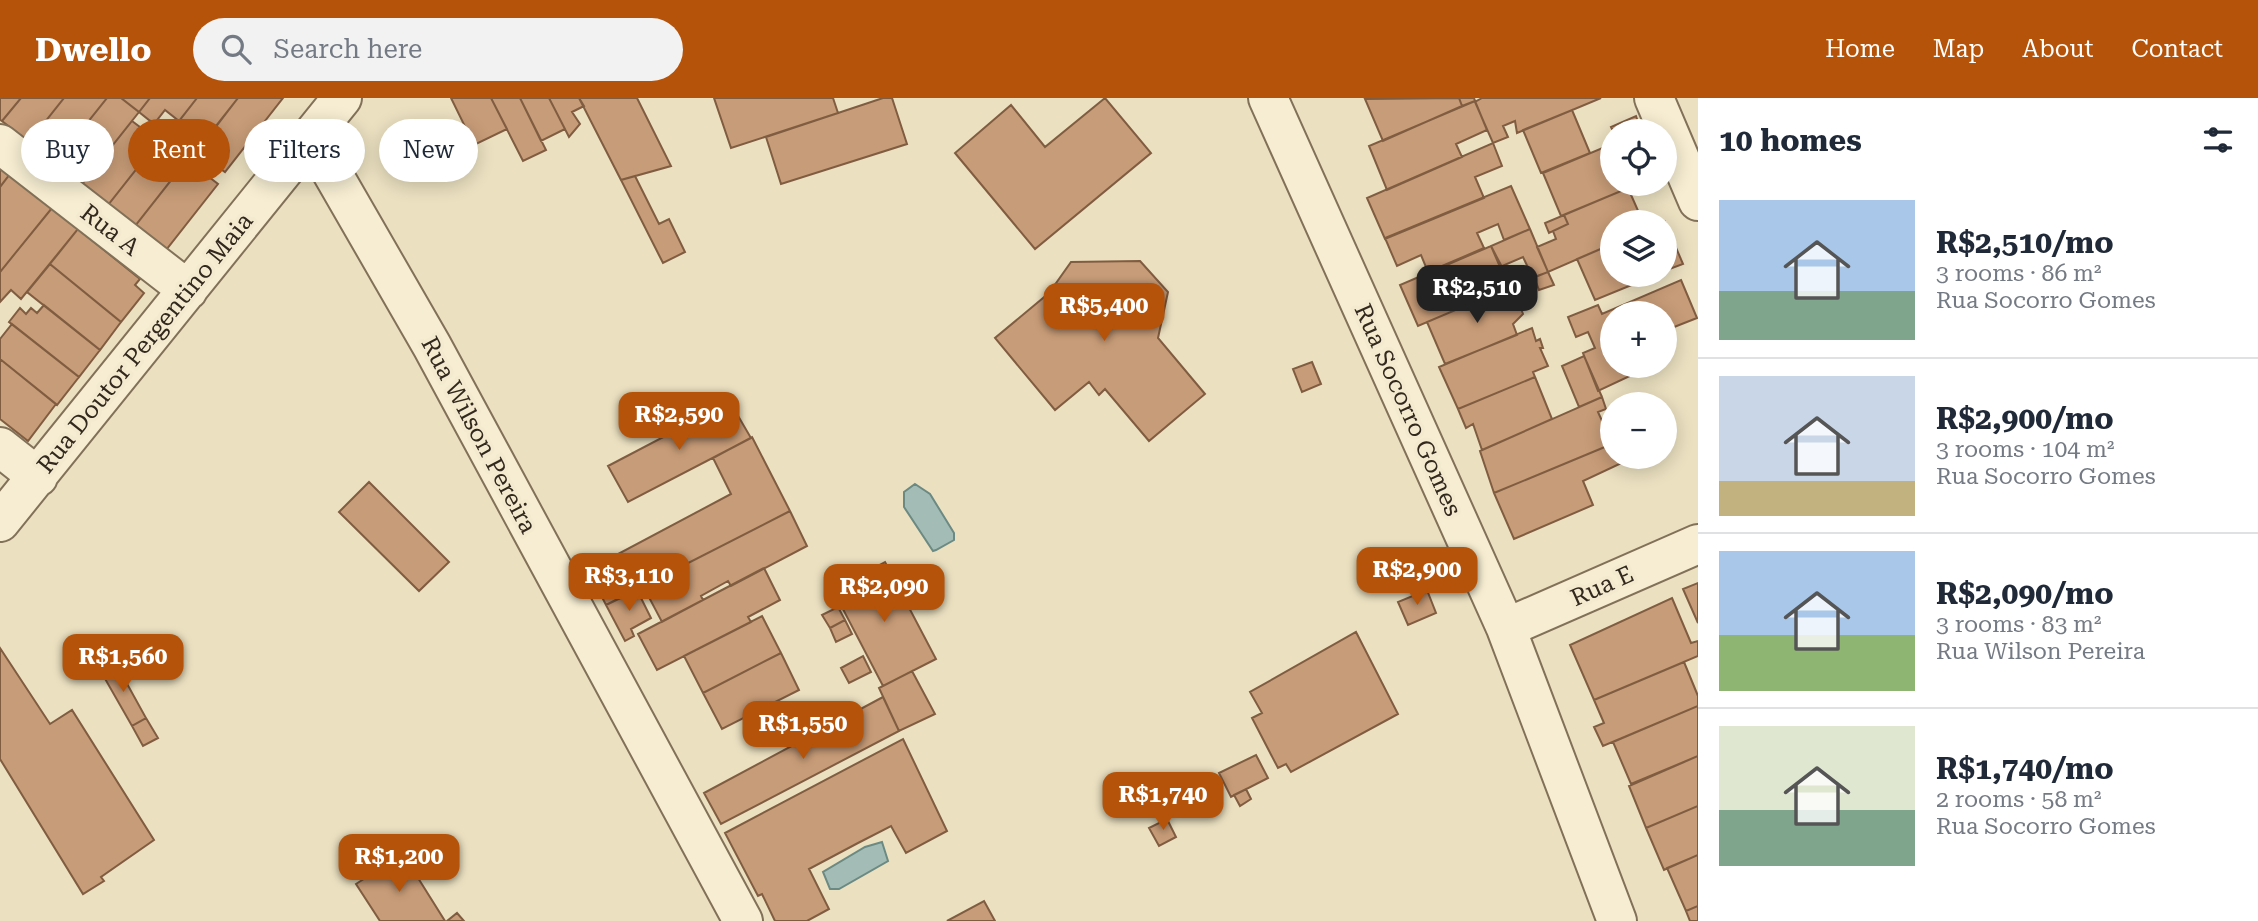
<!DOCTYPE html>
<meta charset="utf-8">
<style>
:root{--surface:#fff;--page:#f2f2f3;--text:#1f2937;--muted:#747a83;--line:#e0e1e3;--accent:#b45309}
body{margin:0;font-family:"Roboto Serif",serif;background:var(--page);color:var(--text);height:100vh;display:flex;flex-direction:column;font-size:26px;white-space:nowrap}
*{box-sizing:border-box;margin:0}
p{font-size:23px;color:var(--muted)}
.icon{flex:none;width:38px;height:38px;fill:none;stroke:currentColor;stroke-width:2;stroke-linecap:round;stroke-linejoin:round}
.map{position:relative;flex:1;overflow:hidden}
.panel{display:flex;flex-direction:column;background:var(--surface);width:560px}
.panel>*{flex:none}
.top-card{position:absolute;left:21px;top:21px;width:665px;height:63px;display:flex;gap:14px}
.controls{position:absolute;left:1600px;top:21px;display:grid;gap:14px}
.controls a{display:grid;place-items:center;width:77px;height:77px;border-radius:50%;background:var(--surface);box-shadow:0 4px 18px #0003;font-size:35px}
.price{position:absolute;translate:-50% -60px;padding:0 16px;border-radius:14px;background:var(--accent);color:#fff;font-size:23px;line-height:46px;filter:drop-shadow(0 2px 4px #0008)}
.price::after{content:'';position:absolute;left:50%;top:42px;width:21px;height:16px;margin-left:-10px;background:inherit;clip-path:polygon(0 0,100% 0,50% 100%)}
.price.on{background:#222;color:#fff}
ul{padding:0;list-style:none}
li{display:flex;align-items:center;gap:21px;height:175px;padding:0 21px}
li+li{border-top:2px solid var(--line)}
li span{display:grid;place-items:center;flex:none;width:196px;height:140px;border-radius:0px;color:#555}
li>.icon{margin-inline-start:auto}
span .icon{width:84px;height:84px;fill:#fffc;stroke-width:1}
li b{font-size:30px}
h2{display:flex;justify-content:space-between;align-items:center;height:84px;padding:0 21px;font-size:30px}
.tag{padding:0 24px;border-radius:32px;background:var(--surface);box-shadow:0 4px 18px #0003;font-size:24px;line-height:63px}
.tag.on{background:var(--accent);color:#fff}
header{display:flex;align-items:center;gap:42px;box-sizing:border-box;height:98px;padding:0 35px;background:var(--accent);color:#fff}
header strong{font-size:33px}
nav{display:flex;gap:38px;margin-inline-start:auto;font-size:24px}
.search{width:490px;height:63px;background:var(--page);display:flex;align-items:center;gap:18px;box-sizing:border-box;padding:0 24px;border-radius:38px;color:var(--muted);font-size:26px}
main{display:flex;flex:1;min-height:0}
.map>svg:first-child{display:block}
.water{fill:#a3bdb6;stroke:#6b8a83;stroke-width:2}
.building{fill:#c79c78;stroke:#805c41;stroke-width:2}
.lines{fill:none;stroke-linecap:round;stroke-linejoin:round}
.minor-casing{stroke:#827159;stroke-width:42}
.minor{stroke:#f6edd2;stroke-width:38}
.labels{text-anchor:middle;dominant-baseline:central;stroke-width:7;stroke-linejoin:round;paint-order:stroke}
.street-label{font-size:24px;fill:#33281d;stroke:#f3eacf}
</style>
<header>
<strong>Dwello</strong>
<div class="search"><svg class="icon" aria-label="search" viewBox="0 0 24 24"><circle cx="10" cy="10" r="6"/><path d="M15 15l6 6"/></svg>Search here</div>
<nav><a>Home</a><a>Map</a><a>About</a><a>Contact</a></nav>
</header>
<main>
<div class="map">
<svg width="1698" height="823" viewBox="0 0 1698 823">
<rect width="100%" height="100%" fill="#ebe0c0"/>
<path class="water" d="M915 386 930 396 954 435V442L936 452 933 453 904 409V394Z
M882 744 888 763 839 791H830L823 774 865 749Z"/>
<path class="building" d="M0 0H21L2 23 0 22Z
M21 0H64L29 44 2 23Z
M64 0H107L55 65 29 44Z
M107 0H121L139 14 82 86 55 65Z
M121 0H150L139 14Z
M150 0H197L179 23 165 12 154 26 139 14Z
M197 0H238L193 57 168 37Z
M238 0H283L225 74 214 66 219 60 202 47Z
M451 0H491L507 31 474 47Z
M491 0H520L546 52 523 63Z
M520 0H549L565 31 541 43Z
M549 0H579L584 8 572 14 580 26 569 39Z
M579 0H637L671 68 621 82Z
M714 0H833L838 15 731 50Z
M883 0H892L907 46 781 86 766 39Z
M1105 0 1151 55 1035 151 955 55 1011 7 1045 49Z
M1459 0 1462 8 1383 43 1365 1Z
M1459 0H1474L1475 3 1462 8Z
M1482 0H1601L1517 35 1515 23 1503 28 1508 39 1493 45 1475 4Z
M1475 3 1487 32 1456 46 1462 59 1387 92 1369 48Z
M1572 12 1590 55 1541 75 1523 32Z
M1636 18 1641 33H1613L1611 29Z
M132 23 144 32 151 23 165 35 108 107 82 86Z
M165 35 183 49 175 59 184 66 135 128 108 107Z
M1493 45 1502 68 1475 79 1484 100 1385 141 1367 100Z
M1612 46V86H1638L1561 118 1543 75Z
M187 62 218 86 166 152 135 128Z
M0 68 10 76 0 89Z
M10 76 52 110 0 174V89Z
M635 78 659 126 669 121 685 154 663 165 621 82Z
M1511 88 1530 131 1504 142 1498 126 1477 135 1484 150 1428 174 1421 157 1397 168 1385 140Z
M1628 90 1643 124H1612V146L1548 174 1537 149 1556 141 1553 133 1568 126 1564 117Z
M52 110 78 131 21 201 11 192 0 204V174Z
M1564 117 1568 126 1549 135 1545 125Z
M1665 124 1683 166 1664 173V125Z
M78 131 140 181 135 187 144 195 121 224 50 166Z
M1530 131 1548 174 1533 180 1523 159 1500 169 1491 148Z
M1612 146V177H1656L1595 202 1577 161Z
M1491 148 1512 188 1418 228 1400 187Z
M1140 163 1168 194 1158 240 1205 296 1149 343 1105 291 1099 297 1089 284 1055 312 995 240 1049 195 1071 164Z
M50 166 121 224 100 252 27 194Z
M1548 174 1554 187 1539 192 1534 179Z
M1681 182 1697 220 1664 233V215H1612V268H1651L1598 293 1583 255 1595 250 1588 234 1576 239 1568 219 1598 207 1602 216Z
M1512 188 1523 216 1513 226 1517 237 1445 266 1427 224Z
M44 207 100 252 79 279 9 224 20 210 26 216 31 210 37 215Z
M12 226 79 279 57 307 0 261V241Z
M1532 230 1536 243 1540 241 1543 250H1540L1548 268 1533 274 1535 279 1458 311 1439 269Z
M1584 258 1602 299 1579 309 1562 268Z
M0 261 56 306 28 343 0 321Z
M1312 264 1321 286 1302 294 1293 271Z
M1535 279 1552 321 1482 352 1473 326 1466 330 1458 311Z
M1602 299 1606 311 1598 314 1608 336 1612 339V346L1494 395 1480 353Z
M730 304 751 340 628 404 608 368Z
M752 339 790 413 606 507 588 472 731 396 713 360Z
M1612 346V359H1627L1628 362 1583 383 1593 407 1514 441 1494 395Z
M369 384 449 464 419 493 339 414Z
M790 413 807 448 731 488 728 483 701 498 703 502 662 524 643 488Z
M885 464 936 561 883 588 833 492Z
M764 470 780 502 748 519 751 524 657 572 638 536Z
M1698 485V525L1683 491Z
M637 492 651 520 631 531 634 538 625 543 606 507Z
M1427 492 1436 515 1408 527 1398 504Z
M1672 500 1691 545 1698 543V558L1594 602 1570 547Z
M838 509 845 522 830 530 822 517Z
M762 518 781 555 703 595 684 558Z
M845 522 852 536 836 544 830 530Z
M1356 534 1398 616 1291 674 1286 666 1278 670 1252 620 1262 615 1250 594Z
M0 550 50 626 72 612 154 742 101 779 104 783 83 796 0 661Z
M781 555 799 592 722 631 703 595Z
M863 558 871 574 849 585 841 570Z
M115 564 146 620 132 628 100 572Z
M1684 564 1698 598V608L1603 648 1594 629 1604 625 1594 602Z
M912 573 935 616 899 633 879 590Z
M883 599 899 633 721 726 704 695Z
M1698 608V658L1631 686 1613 644Z
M146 620 158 640 143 648 132 628Z
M903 641 947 733 906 755 891 728 858 745 809 771 829 811 807 823H775L762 796 758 798 725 735Z
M1256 657 1268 680 1231 699 1219 675Z
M1698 658V708L1646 730 1629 688Z
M1246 691 1251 701 1240 708 1234 697Z
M1698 708V757L1664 772 1646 730Z
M1167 721 1176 739 1159 748 1149 730Z
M403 756 445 823H380L356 786Z
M1698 757V808L1686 813 1667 770Z
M984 803 995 823H947Z
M1698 808V823H1690L1686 813Z
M457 815 464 823H447Z"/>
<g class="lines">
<g class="minor-casing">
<path id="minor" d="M1268 0 1506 530 1617 823
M1654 0 1698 103
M311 38 432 248 743 823
M0 46 188 192
M0 349 38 379
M0 424 342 0
M1506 530 1698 446"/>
</g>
<use href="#minor" class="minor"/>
</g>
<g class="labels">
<g class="street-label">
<text transform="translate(110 132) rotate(38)">Rua A</text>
<text transform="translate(145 245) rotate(-51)">Rua Doutor Pergentino Maia</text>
<text transform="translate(1408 312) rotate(66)">Rua Socorro Gomes</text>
<text transform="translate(479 337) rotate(62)">Rua Wilson Pereira</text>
<text transform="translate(1602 488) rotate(-24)">Rua E</text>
</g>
</g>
</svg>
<div class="controls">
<a><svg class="icon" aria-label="locate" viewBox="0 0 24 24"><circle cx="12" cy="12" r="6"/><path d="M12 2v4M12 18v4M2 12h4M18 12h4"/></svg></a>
<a><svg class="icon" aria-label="layers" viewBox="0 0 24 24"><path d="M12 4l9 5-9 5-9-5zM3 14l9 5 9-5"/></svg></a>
<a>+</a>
<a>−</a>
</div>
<b class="price on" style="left:1477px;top:227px">R$2,510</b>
<b class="price" style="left:1104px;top:245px">R$5,400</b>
<b class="price" style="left:679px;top:354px">R$2,590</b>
<b class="price" style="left:1417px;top:509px">R$2,900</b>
<b class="price" style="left:629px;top:515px">R$3,110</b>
<b class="price" style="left:884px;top:526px">R$2,090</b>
<b class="price" style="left:123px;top:596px">R$1,560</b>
<b class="price" style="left:803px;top:663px">R$1,550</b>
<b class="price" style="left:1163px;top:734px">R$1,740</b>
<b class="price" style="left:399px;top:796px">R$1,200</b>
<div class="top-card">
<a class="tag">Buy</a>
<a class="tag on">Rent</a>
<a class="tag">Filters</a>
<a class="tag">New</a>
</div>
</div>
<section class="panel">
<h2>10 homes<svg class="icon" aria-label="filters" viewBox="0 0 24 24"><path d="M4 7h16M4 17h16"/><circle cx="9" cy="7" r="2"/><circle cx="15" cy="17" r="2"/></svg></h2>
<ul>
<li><span style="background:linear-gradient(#a9c7e8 65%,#7fa58c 0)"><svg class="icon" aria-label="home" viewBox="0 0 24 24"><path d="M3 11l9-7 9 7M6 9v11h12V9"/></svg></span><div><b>R$2,510/mo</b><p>3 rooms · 86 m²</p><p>Rua Socorro Gomes</p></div></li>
<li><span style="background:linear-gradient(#c9d6e8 75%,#c2b280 0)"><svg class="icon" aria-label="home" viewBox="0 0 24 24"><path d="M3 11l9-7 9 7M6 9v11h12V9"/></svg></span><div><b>R$2,900/mo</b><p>3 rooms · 104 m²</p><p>Rua Socorro Gomes</p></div></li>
<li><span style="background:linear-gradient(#a9c7e8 60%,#8fb573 0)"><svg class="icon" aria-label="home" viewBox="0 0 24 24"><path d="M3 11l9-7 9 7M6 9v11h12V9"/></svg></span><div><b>R$2,090/mo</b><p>3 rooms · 83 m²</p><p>Rua Wilson Pereira</p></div></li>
<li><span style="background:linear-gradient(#dfe7d0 60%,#7fa58c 0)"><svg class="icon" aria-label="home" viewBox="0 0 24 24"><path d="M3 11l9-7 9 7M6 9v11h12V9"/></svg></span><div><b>R$1,740/mo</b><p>2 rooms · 58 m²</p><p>Rua Socorro Gomes</p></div></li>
</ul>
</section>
</main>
